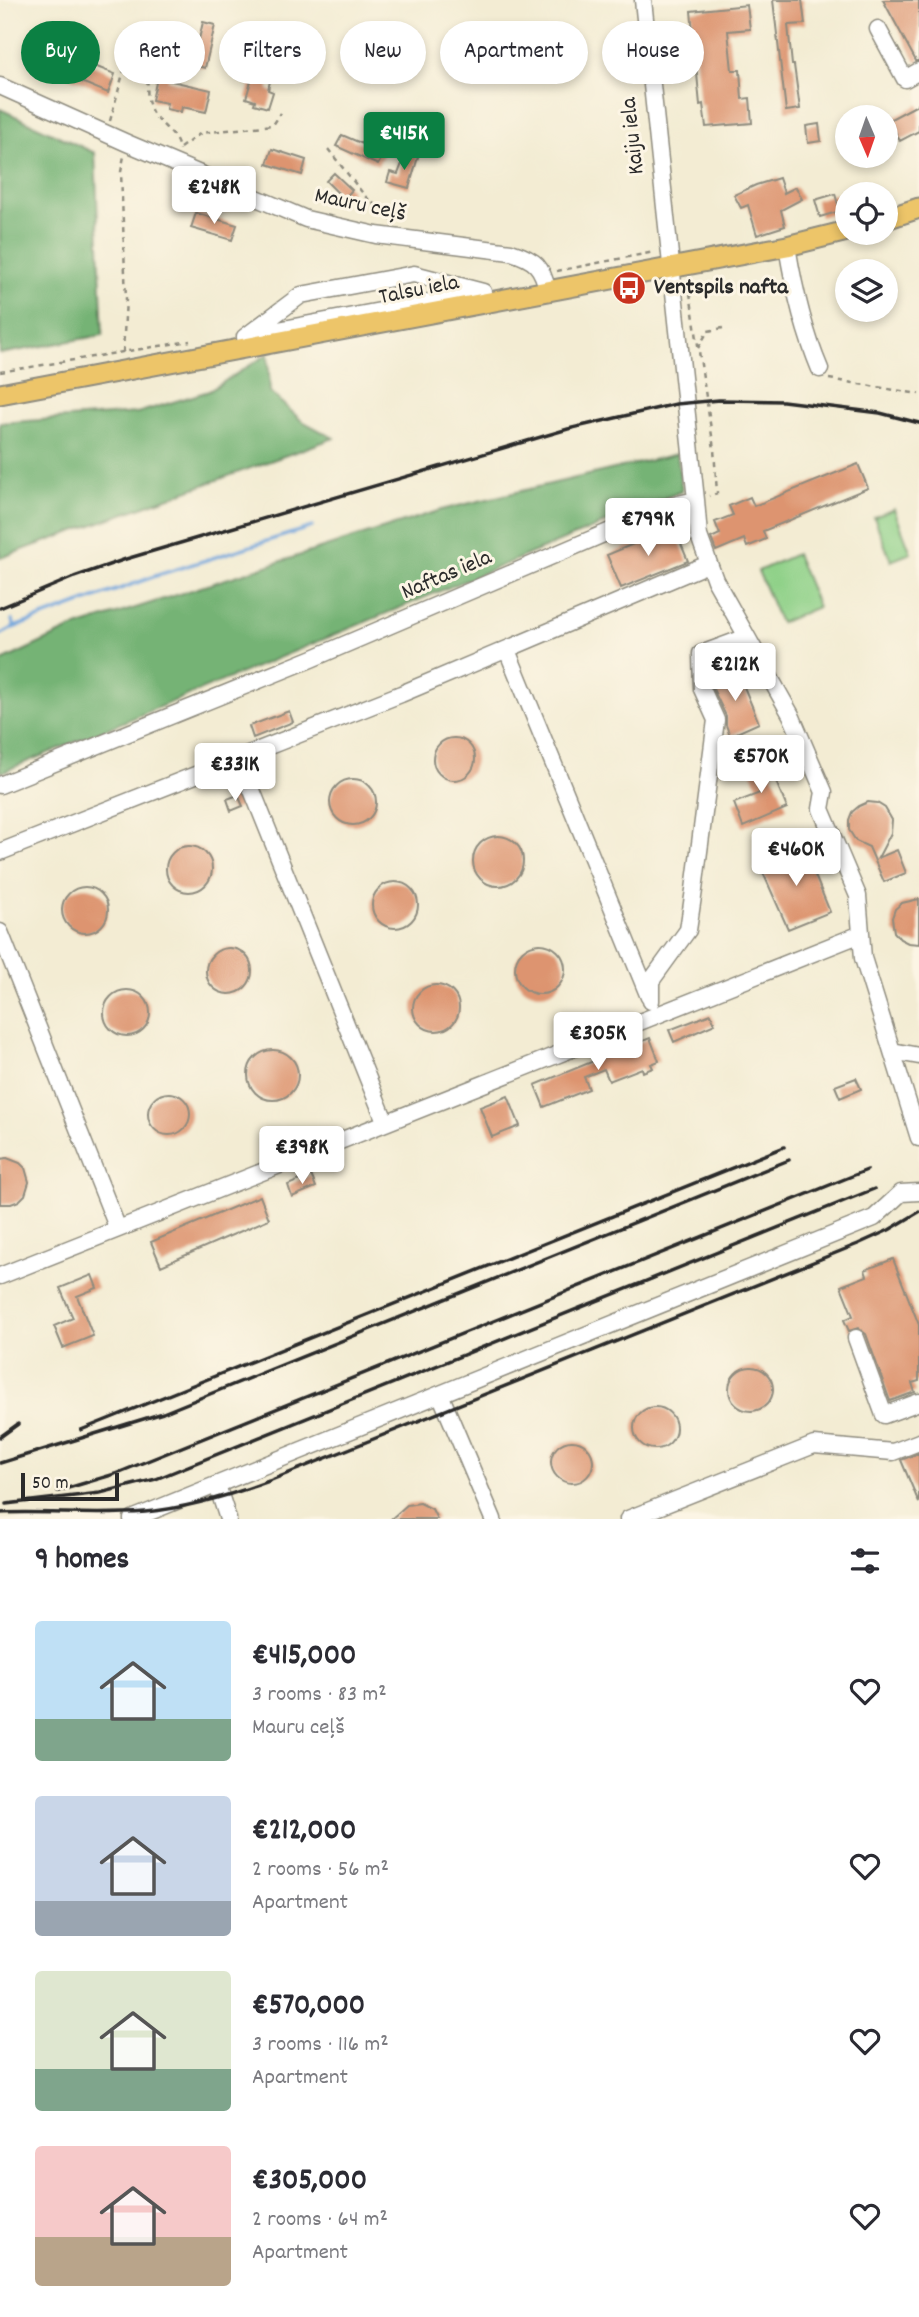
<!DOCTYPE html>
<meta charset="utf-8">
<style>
:root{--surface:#fff;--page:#f2f2f3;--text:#2b2b33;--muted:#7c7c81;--accent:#0b8043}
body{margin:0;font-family:Dekko,sans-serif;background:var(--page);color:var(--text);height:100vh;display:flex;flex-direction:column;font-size:26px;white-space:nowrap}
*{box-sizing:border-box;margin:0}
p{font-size:23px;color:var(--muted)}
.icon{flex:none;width:38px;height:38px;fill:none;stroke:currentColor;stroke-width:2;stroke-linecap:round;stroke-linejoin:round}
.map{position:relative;height:1519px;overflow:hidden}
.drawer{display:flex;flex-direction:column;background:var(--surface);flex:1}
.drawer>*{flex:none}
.guide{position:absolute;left:21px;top:21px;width:878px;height:63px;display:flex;gap:14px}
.needle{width:46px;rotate:178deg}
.tools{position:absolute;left:835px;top:105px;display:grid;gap:14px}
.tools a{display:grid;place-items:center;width:63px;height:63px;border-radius:50%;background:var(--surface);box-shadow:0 4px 10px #0003;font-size:35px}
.scale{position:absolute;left:21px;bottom:18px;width:98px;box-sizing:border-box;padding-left:7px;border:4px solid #2b2b2b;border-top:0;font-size:19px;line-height:24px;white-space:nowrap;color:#2b2b2b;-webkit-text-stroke:5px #fcf5e5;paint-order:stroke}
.price{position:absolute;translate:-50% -60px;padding:0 16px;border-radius:7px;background:#fff;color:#222;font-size:23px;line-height:46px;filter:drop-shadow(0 2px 4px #0008)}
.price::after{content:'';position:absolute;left:50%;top:42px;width:21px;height:16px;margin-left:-10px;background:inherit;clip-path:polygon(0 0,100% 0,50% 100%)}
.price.current{background:var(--accent);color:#fff}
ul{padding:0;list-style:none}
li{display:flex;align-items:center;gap:21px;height:175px;padding:0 35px}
li span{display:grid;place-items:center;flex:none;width:196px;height:140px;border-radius:7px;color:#555}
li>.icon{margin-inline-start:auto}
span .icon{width:84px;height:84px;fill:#fffc;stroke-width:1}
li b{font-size:30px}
h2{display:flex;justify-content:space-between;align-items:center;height:84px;padding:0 35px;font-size:30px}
.chip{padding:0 24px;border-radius:32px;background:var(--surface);box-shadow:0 4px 10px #0003;font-size:24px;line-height:63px}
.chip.current{background:var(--accent);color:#fff}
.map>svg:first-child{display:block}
.green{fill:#90d189;stroke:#5e7e5a;stroke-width:2}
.forest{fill:#74b375;stroke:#506f50;stroke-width:2}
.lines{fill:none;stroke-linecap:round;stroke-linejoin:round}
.stream{stroke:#6fa4dc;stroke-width:3.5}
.building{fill:#dd946f}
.minor-casing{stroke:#8f8c7f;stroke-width:19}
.major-casing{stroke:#8f8c7f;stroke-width:23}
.path{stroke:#8f8c7f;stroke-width:2.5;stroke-dasharray:5 5;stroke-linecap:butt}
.minor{stroke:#fff;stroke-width:16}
.major{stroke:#edc569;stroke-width:19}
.rail{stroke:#2b2b2b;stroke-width:3.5}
.labels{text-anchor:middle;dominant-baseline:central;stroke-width:6;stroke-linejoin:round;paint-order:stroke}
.street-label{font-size:23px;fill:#2b2b2b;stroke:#fcf5e5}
.poi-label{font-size:23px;font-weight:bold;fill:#2b2b2b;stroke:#fcf5e5;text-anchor:start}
</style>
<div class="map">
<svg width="919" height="1519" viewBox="0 0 919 1519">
<rect width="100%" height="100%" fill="#fcf5e5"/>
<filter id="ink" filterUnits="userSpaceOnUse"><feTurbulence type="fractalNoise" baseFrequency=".0143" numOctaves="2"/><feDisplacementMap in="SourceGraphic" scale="14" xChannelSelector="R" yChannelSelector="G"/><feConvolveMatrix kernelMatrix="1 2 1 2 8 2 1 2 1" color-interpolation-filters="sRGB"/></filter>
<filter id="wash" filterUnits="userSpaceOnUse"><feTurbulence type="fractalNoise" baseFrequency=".00686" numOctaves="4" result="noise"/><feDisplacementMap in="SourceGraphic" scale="28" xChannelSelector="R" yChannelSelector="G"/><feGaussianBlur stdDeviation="1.57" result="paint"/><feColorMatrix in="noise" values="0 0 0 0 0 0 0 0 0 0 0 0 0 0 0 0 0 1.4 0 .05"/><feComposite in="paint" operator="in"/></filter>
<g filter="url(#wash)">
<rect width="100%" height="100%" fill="#f3ecd3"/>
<path class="green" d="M894 509 911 553 891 561 874 517Z
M796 554 818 607 780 623 758 571Z"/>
<path class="forest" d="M0 109 95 153 103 335 0 354Z
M268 354 270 392 302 421 334 438 0 558V423L137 413 209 391Z
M677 454 682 491 0 773V662L70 629 441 510Z"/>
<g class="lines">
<path class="stream" d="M12 620 15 627
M0 635 15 627 161 574 312 527"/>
</g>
<g id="blocks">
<path class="building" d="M773 0H802L805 24 788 25 792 65H794L800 109 786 111Z
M883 0H919V61H916Z
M747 5 750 29 728 31 732 70H740L742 99 750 98 752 123 706 127 703 104 700 105 691 11Z
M203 22 215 25 205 68 193 65Z
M164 29 178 32 172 58 177 60 174 69 170 68 167 80 211 90 206 112 182 107 181 112 166 109 167 103 152 100 159 70 155 69 156 63 127 53 130 44 158 54Z
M71 57 115 74 108 93 64 75Z
M256 64 273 68 268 90 273 92 268 108 254 104 255 101 246 98Z
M919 104V131L900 141 889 120Z
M819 124 821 141 808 143 806 126Z
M342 135 384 153 378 165 336 146Z
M272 149 306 160 302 175 267 164Z
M406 153 418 157 409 188 387 182 390 172 398 174Z
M334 173 352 190 344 199 326 181Z
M779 178 784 193 796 187 802 199 781 210 785 226 757 235 748 205 741 208 734 195 756 185Z
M835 194 840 211 820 217 815 200Z
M196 213 237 225 232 240 191 228Z
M858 464 868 488 763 531 766 539 747 547 744 539 716 551 711 538 720 534 715 522 733 515 729 506 750 497 754 506Z
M674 527 688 561 621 588 607 555Z
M737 670 759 723 730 736 726 725V716L712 687V679Z
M289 711 293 722 253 738 249 726Z
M433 759a21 21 0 1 1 42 0a21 21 0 1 1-42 0Z
M765 755 787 808 743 827 734 803 760 793 748 762Z
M330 802a23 23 0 1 1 46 0a23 23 0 1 1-46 0Z
M238 795 243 806 231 811 227 799Z
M868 802 877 803 885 808 892 820 891 833 878 858 897 850 906 873 884 882 869 847 856 841 849 830V820L852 812 859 806Z
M473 861a25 25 0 1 1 50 0a25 25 0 1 1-50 0Z
M802 844 830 912 788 929 761 868 792 855 790 849Z
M166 869a23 23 0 1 1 46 0a23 23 0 1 1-46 0Z
M372 905a23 23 0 1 1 46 0a23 23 0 1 1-46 0Z
M62 910a23 23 0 1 1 46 0a23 23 0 1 1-46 0Z
M919 899V944L908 943 900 939 894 932 892 918 895 909 902 903Z
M515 969a25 25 0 1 1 50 0a25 25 0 1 1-50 0Z
M206 971a23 23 0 1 1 46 0a23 23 0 1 1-46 0Z
M413 1008a23 23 0 1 1 46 0a23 23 0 1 1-46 0Z
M104 1013a23 23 0 1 1 46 0a23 23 0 1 1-46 0Z
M711 1014 715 1024 674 1042 669 1030Z
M650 1038 659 1061 651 1064 653 1068 643 1072 642 1068 609 1081 604 1069 584 1077 589 1089 544 1107 535 1085Z
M248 1075a25 25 0 1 1 50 0a25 25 0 1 1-50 0Z
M856 1078 861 1089 840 1098 835 1086Z
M148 1114a21 21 0 1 1 42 0a21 21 0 1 1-42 0Z
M508 1096 520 1126 492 1137 480 1107Z
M7 1158 20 1163 25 1168 29 1182 25 1195 19 1201 11 1204H0V1159Z
M311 1175 316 1187 292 1197 288 1185Z
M260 1196 269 1219 161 1266 151 1242Z
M893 1259 919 1325V1381L912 1383 915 1392 890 1401 866 1334 858 1328 849 1331 844 1320 853 1316 841 1286 867 1276 865 1270Z
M92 1275 97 1288 77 1296 93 1336 63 1348 54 1326 73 1318 60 1288Z
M729 1389a22 22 0 1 1 44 0a22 22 0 1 1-44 0Z
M634 1428a21 21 0 1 1 42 0a21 21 0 1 1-42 0Z
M551 1462a21 21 0 1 1 42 0a21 21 0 1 1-42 0Z
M919 1453V1503L901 1460Z
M420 1503 432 1509 437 1519H391L407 1505Z"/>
</g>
</g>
<g filter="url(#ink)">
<use href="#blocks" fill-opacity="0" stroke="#8f8c7f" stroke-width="2"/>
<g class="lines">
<g class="minor-casing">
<path id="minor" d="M878 29 905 79 919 71
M0 86 127 143 306 219 376 235 511 252C536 260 542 266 548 292
M787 246C794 289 803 329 820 369
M251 335 477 293
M247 348 245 337 301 295 414 274 483 292 485 303
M696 500 699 536 715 580 791 715 824 792 821 809 858 896 863 958 919 1138
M507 650 649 997
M239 758 385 1121
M0 785 311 659 669 506 696 500 643 0
M0 852 401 694 708 564
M0 932 118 1229
M651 1001V981L688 930 694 890 716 720 702 689 701 654 747 637
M892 1051 919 1056
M0 1276 861 934
M856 1338 884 1415 919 1402
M440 1394 493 1519
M217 1485 228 1519
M132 1519 874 1218 901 1193 919 1192
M628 1519 814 1445 893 1452 919 1442"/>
</g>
<g class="major-casing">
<path id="major" d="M886 219 919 208
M0 394 787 246 847 231"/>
</g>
<path class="path" d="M153 50C149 69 142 98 154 115 164 128 177 134 179 150
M110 121 124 70 134 64 150 66
M180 148 201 133 273 125 281 113
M328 149 365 196 394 222
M859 241 883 235
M557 271 654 252
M690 293 714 449 717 493 709 496
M698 348 708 331 723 328
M123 352 126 299 121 172 124 156
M0 372 190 341
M829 379 919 394"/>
<use href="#minor" class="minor"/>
<use href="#major" class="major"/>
<path class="rail" d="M0 608 74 577 126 559 568 429 676 404 719 400 783 401 880 413 919 423
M81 1430 784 1147
M0 1437 18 1424
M0 1463 163 1413 789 1160
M58 1491 115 1474 867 1170
M6 1504 100 1493 156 1479 874 1189
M0 1513C48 1511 97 1516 145 1512 188 1508 228 1496 269 1481L858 1244 889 1230 919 1212"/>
</g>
</g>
<defs>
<g id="bus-disc" transform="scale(1.75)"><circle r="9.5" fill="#c8321e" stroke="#fcf5e5"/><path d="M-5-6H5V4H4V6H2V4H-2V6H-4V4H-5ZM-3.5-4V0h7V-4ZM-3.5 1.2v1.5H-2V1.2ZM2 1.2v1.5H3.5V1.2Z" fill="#fff"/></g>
</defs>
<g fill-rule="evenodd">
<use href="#bus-disc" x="629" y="288"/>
</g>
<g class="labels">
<g class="street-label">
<text transform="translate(634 136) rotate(-96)">Kaiju iela</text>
<text transform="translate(360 206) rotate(12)">Mauru ceļš</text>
<text transform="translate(419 291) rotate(-11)">Talsu iela</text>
<text transform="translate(447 576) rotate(-23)">Naftas iela</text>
</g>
<g class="poi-label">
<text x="654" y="288">Ventspils nafta</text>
</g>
</g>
</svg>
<div class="tools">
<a><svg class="needle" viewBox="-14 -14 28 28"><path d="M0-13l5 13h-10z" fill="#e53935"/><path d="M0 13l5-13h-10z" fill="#7c7c81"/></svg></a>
<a><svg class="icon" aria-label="locate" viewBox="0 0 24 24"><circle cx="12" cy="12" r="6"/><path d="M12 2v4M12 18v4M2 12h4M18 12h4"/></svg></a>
<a><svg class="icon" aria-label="layers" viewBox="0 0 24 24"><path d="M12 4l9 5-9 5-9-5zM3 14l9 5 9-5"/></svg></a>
</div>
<div class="scale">50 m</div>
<b class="price current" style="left:404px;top:172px">€415K</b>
<b class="price" style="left:214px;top:226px">€248K</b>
<b class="price" style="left:648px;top:558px">€799K</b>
<b class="price" style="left:735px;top:703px">€212K</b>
<b class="price" style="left:761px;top:795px">€570K</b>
<b class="price" style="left:235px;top:803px">€331K</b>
<b class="price" style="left:796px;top:888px">€460K</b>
<b class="price" style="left:598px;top:1072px">€305K</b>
<b class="price" style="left:302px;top:1186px">€398K</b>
<div class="guide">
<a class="chip current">Buy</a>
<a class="chip">Rent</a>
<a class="chip">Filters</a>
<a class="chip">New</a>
<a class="chip">Apartment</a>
<a class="chip">House</a>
</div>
</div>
<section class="drawer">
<h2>9 homes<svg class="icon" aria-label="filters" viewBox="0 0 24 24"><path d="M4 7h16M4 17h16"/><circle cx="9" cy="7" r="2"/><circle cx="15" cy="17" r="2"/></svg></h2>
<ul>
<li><span style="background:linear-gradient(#bfe0f5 70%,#7fa58c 0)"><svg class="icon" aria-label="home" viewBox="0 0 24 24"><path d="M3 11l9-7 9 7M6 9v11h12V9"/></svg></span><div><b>€415,000</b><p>3 rooms · 83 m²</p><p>Mauru ceļš</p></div><svg class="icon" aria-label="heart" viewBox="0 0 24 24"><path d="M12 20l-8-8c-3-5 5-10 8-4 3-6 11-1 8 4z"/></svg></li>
<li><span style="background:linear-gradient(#c9d6e8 75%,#9aa5b1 0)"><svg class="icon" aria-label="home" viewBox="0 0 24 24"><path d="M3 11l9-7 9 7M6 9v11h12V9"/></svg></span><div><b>€212,000</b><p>2 rooms · 56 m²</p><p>Apartment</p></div><svg class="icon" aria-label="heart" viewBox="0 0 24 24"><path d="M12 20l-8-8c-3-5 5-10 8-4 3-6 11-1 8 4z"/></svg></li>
<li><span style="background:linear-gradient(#dfe7d0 70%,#7fa58c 0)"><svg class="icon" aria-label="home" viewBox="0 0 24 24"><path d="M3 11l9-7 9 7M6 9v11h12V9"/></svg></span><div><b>€570,000</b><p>3 rooms · 116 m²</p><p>Apartment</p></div><svg class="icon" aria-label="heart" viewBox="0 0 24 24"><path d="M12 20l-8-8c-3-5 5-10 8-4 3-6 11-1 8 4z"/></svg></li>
<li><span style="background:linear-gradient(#f6c9c9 65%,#b9a48a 0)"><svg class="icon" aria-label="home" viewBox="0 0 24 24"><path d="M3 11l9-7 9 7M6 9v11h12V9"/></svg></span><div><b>€305,000</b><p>2 rooms · 64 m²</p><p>Apartment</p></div><svg class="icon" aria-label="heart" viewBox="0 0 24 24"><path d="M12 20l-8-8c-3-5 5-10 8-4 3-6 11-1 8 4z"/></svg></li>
</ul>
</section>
